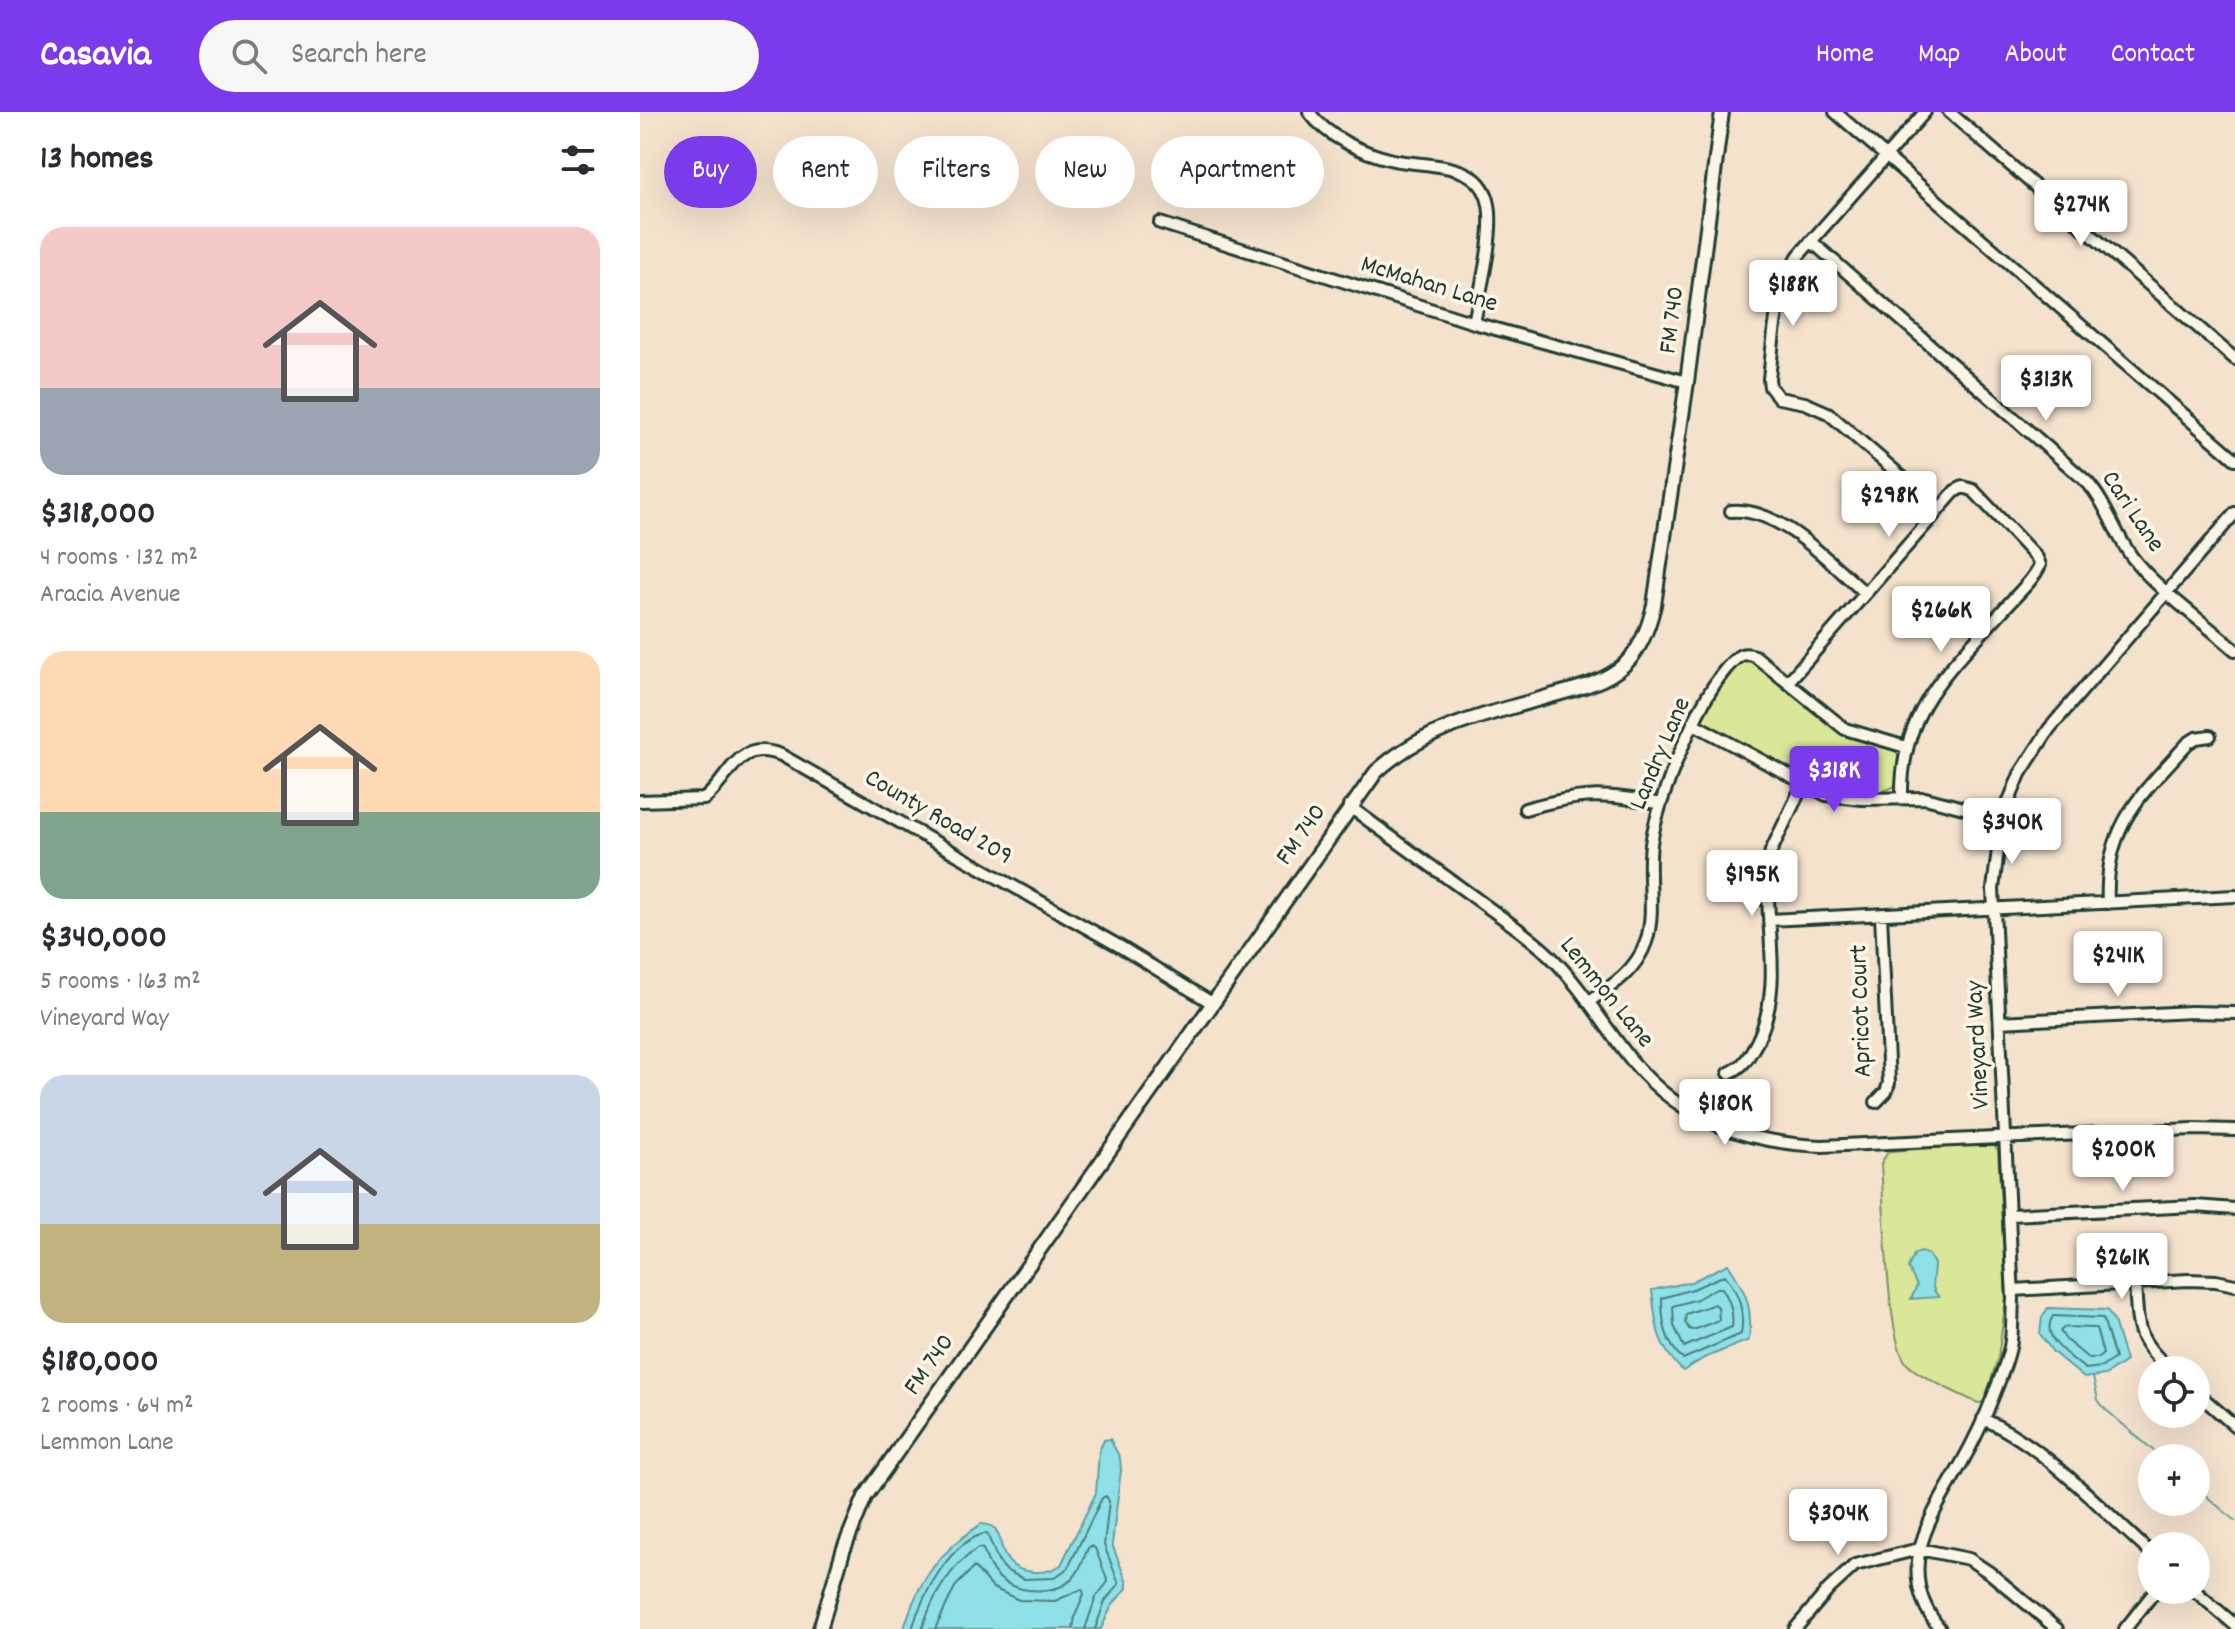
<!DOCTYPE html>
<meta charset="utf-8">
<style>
:root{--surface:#fff;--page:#f7f7f7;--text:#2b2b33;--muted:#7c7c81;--accent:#7c3aed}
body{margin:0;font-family:Dekko,sans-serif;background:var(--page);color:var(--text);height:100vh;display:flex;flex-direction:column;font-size:30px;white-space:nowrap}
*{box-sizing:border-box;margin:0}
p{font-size:26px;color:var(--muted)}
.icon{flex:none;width:44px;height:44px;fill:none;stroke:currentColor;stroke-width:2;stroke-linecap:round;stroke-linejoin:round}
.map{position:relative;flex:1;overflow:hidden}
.drawer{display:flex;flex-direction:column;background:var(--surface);width:640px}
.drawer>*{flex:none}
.guide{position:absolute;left:24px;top:24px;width:760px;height:72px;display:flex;gap:16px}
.buttons{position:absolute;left:1498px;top:1244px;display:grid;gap:16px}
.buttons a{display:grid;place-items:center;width:72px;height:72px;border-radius:50%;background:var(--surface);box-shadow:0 8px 32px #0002;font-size:40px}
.price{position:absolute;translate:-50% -68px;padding:0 18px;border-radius:8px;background:#fff;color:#222;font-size:26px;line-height:52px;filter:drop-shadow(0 2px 4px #0008)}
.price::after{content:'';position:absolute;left:50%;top:48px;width:24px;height:18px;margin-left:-12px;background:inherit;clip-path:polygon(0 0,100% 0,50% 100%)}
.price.current{background:var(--accent);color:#fff}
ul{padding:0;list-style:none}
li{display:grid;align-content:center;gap:16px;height:424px;padding:0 40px}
li span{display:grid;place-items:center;height:248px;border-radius:24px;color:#555}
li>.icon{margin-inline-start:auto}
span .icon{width:144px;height:144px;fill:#fffc;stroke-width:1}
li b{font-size:34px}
h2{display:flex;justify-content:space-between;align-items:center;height:96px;padding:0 40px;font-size:34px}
.pill{padding:0 28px;border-radius:36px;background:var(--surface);box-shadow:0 8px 32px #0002;font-size:28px;line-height:72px}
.pill.current{background:var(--accent);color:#fff}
header{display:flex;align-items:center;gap:48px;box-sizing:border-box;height:112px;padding:0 40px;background:var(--accent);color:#fff}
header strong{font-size:38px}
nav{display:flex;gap:44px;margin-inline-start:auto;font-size:28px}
.search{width:560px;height:72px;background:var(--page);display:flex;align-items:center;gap:20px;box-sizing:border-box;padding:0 28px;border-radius:44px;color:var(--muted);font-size:30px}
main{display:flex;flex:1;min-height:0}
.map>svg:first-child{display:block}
.green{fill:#dae698;stroke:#7c9266;stroke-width:2}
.water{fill:#8fe0e8;stroke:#629fa0;stroke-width:2}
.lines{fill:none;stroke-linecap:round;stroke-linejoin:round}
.shore{stroke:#4c7e7c;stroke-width:2}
.stream{stroke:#629fa0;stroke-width:2}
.minor-casing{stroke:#1f3d34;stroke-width:16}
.major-casing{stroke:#1f3d34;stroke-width:18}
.minor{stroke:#fcf5e5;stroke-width:10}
.major{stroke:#fcf5e5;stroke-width:12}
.labels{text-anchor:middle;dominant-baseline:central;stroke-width:7;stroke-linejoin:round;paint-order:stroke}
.street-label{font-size:26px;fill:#1f3d34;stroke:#fcf5e5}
</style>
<header>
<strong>Casavia</strong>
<div class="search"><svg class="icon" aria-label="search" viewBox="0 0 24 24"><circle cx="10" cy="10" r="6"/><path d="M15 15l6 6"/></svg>Search here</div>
<nav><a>Home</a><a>Map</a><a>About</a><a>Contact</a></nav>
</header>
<main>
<section class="drawer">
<h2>13 homes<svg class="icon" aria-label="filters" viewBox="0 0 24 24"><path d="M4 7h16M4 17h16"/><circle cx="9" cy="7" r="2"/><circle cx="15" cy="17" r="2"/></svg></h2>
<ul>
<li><span style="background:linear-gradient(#f6c9c9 65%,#9aa5b1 0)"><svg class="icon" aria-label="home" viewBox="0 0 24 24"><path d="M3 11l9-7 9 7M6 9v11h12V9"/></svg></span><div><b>$318,000</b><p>4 rooms · 132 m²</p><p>Aracia Avenue</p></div></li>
<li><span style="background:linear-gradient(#ffd9b3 65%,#7fa58c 0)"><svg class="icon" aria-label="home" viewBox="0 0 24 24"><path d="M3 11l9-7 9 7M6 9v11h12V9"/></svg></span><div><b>$340,000</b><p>5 rooms · 163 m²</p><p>Vineyard Way</p></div></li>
<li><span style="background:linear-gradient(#c9d6e8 60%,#c2b280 0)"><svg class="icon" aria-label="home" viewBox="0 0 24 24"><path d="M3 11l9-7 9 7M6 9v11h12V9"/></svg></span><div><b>$180,000</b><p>2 rooms · 64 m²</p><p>Lemmon Lane</p></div></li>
</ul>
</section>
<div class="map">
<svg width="1595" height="1517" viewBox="0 0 1595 1517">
<rect width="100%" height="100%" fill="#f4e2cd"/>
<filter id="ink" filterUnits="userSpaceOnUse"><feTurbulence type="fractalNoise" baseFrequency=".0125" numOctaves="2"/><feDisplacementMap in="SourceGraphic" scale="16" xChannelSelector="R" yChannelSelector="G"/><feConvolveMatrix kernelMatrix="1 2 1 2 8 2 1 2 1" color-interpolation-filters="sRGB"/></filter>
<g filter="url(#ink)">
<path class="green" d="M1110 546 1204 622 1254 637 1258 643 1256 673C1245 683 1204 680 1190 675 1152 662 1099 632 1063 611L1061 605C1070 589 1091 548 1110 546Z
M1348 1032 1353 1033 1358 1038 1366 1187 1358 1246 1344 1290 1338 1291C1321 1283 1279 1265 1267 1252 1246 1229 1244 1088 1241 1051L1249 1039Z"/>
<path class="water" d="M1282 1139 1289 1143 1294 1152C1294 1167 1288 1173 1299 1185L1271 1187 1277 1174 1268 1155 1275 1141Z
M1088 1152C1106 1180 1113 1194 1109 1228L1064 1246 1043 1259C1016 1233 1016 1213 1012 1178L1051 1170Z
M1408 1196 1467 1198 1474 1209 1486 1249 1465 1263 1444 1266 1413 1240 1400 1222 1402 1205Z
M470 1327 480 1346 481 1358 472 1432 487 1471V1476L472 1493 461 1517H264C278 1468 299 1440 341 1412 348 1413 354 1413 357 1420 361 1427 361 1437 365 1444 375 1464 406 1463 421 1453L456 1381 459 1339 464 1328Z"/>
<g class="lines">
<path class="shore" d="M1085 1163C1099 1181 1105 1199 1101 1222L1043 1247C1025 1231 1022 1209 1022 1186L1053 1177Z
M1076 1176H1082C1090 1188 1094 1201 1092 1215L1044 1235 1034 1214 1033 1194 1057 1187Z
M1075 1192 1078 1195 1079 1208 1053 1218 1049 1217 1045 1210 1046 1202Z
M1413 1204 1463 1206 1475 1246 1462 1255 1445 1257C1430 1244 1399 1226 1413 1204Z
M1425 1215 1456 1216 1463 1242 1458 1246H1448L1426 1228 1420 1219Z
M272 1517C282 1484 310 1428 347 1421L358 1449 367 1459 384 1467 414 1466 428 1456 462 1386 466 1384 469 1389 464 1433 479 1472 465 1489 455 1517
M282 1517C292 1485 310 1455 338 1436L343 1437C347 1448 350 1457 358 1465 377 1482 417 1484 434 1465 441 1457 444 1445 448 1436L451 1434 455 1436 468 1470 456 1485 445 1517
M295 1517 315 1475 334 1455 353 1476 379 1488 415 1489 442 1477 444 1482 435 1504 433 1517"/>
<path class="stream" d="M1453 1265 1458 1288 1465 1297 1522 1346
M1556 1375 1595 1409"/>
<g class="minor-casing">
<path id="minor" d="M669 0C688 26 723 41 753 48 791 56 847 47 850 101 852 133 840 179 834 211
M1195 0 1595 347
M1285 0 1159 143C1134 180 1134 224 1129 267L1130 275 1139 286 1165 291 1188 301 1299 397
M1309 0 1595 247
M520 111 834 211 1047 270
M1171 129 1447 370C1467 392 1474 421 1492 445 1515 476 1565 511 1595 538
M1091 399C1140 395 1190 451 1224 480
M1148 570 1315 379 1323 375 1333 378 1397 446 1400 453C1393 469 1376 483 1365 496 1310 557 1260 597 1262 686
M1054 612 1186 683 1222 687 1285 686 1362 706
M0 689 64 687C91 666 96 626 141 643L479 834 572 891
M709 694C752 726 795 757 838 788 862 806 889 823 910 844 942 875 965 916 993 950 1043 1010 1107 1031 1182 1034L1553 1017 1595 1018
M885 697C941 681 964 681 1021 692
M1468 791C1464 714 1501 683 1548 631L1556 626 1570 624
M1129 808 1595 784
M948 890C972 874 996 859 1006 830 1017 797 1005 760 1012 726 1019 684 1064 570 1098 545 1103 541 1109 542 1115 544L1205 617 1266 635
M1360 910 1551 900 1595 901
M1089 961C1105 954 1109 944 1117 930 1145 873 1124 813 1128 753L1131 739 1163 672
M1236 990 1246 980 1249 971 1241 803
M1370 1103 1555 1094 1595 1097
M1495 1171C1498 1216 1495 1227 1531 1258
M1373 1178 1548 1168 1576 1169 1595 1173
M1556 1280 1595 1314
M1343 1307C1404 1333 1462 1398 1512 1442
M1554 1478 1595 1513
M1155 1517 1189 1477 1215 1453 1279 1437 1329 1447 1350 1461 1417 1517
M1300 1517C1253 1459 1289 1408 1320 1354 1333 1331 1345 1306 1354 1282 1360 1267 1367 1250 1370 1235 1373 1219 1372 1202 1373 1186L1353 777 1362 706 1380 662 1409 617 1595 401
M1485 1517 1516 1478"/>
</g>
<g class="major-casing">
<path id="major" d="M180 1517 203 1439 225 1385 736 660C786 614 847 603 910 584 936 577 964 571 984 553 1001 538 1009 514 1014 493L1047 270 1082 0"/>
</g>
<use href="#minor" class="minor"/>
<use href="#major" class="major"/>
</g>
</g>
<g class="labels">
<g class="street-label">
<text transform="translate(789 173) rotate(17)">McMahan Lane</text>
<text transform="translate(1033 208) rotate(-83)">FM 740</text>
<text transform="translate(1492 400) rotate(56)">Cari Lane</text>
<text transform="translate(1021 642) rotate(-67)">Landry Lane</text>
<text transform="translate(298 706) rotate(30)">County Road 209</text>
<text transform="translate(662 723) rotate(-55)">FM 740</text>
<text transform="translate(966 881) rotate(51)">Lemmon Lane</text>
<text transform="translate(1222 899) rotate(-92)">Apricot Court</text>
<text transform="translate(1339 933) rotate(-93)">Vineyard Way</text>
<text transform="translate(290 1253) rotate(-55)">FM 740</text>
</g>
</g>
</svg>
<div class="buttons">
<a><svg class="icon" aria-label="locate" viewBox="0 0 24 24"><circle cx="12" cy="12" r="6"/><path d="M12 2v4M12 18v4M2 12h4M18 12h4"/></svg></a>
<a>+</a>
<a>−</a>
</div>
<b class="price" style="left:1441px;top:136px">$274K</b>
<b class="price" style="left:1153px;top:216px">$188K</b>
<b class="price" style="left:1406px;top:311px">$313K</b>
<b class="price" style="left:1249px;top:427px">$298K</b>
<b class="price" style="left:1301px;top:542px">$266K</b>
<b class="price current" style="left:1194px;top:702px">$318K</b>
<b class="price" style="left:1372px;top:754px">$340K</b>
<b class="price" style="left:1112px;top:806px">$195K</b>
<b class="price" style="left:1478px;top:887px">$241K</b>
<b class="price" style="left:1085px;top:1035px">$180K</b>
<b class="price" style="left:1483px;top:1081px">$200K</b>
<b class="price" style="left:1482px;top:1189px">$261K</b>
<b class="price" style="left:1198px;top:1445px">$304K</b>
<div class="guide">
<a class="pill current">Buy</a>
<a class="pill">Rent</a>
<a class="pill">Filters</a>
<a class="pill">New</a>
<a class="pill">Apartment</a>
</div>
</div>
</main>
